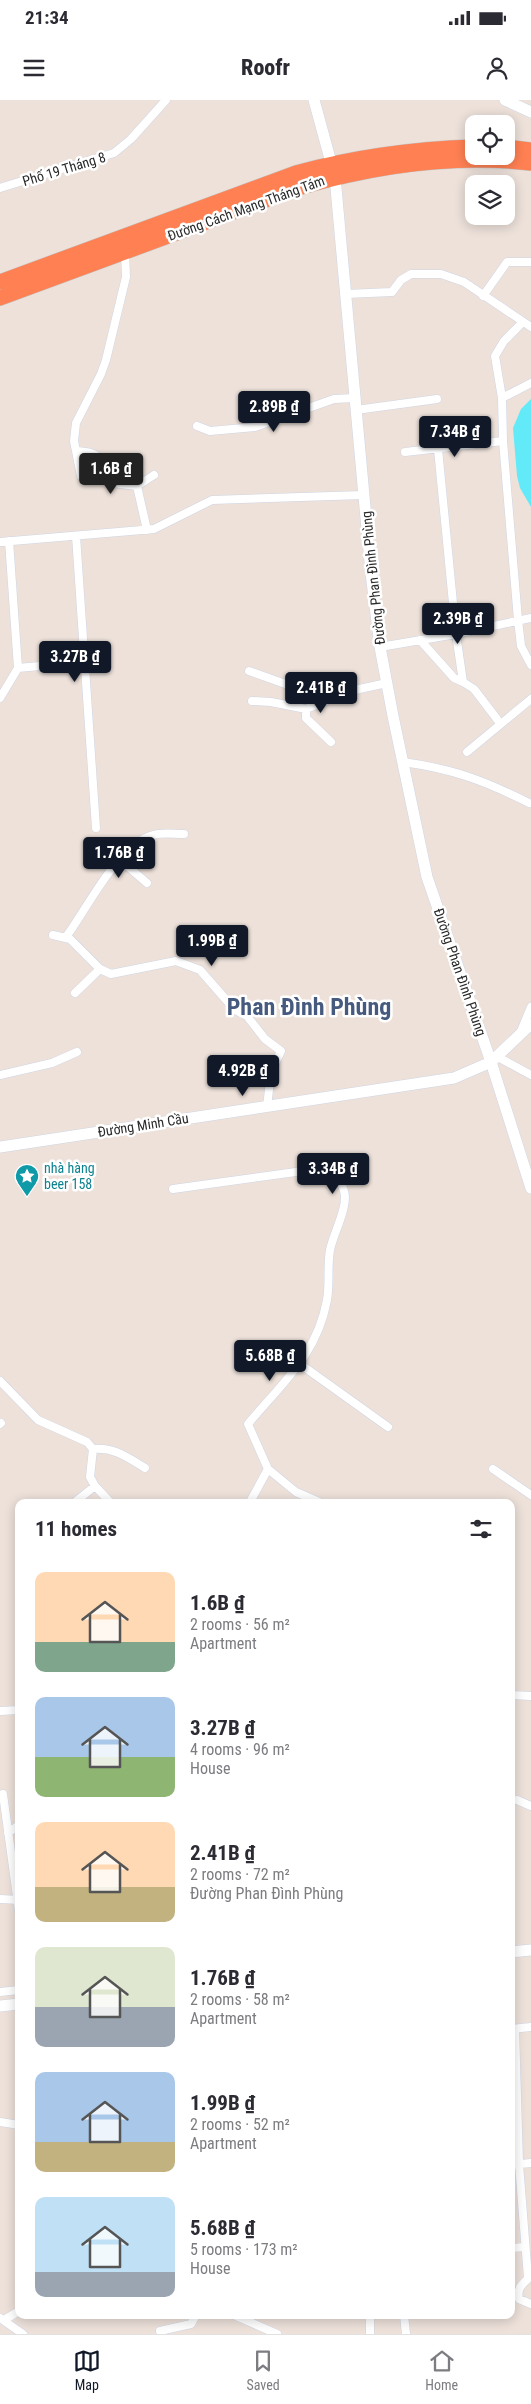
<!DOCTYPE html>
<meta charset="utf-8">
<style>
:root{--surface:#fff;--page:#f7f7f7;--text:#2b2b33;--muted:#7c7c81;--line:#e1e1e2;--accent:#111827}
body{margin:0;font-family:"Roboto Condensed",sans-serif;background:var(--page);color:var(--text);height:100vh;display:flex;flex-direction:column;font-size:19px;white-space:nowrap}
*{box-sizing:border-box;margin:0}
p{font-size:16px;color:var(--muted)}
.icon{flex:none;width:28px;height:28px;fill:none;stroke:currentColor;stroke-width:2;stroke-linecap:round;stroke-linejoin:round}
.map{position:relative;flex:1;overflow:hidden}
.details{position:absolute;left:15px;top:1399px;width:500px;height:820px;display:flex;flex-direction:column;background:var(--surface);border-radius:10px;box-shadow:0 2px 12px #0003}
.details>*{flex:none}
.fabs{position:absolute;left:465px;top:15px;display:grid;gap:10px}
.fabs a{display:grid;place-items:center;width:50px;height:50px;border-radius:10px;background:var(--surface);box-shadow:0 2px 12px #0003;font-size:25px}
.price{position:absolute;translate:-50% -42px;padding:0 11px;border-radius:5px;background:var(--accent);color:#fff;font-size:16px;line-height:32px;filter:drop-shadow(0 1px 2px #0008)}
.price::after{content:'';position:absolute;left:50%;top:30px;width:15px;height:11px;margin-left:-8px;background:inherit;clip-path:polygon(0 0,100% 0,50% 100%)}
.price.active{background:#222;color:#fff}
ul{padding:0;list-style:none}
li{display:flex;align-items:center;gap:15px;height:125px;padding:0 20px}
li span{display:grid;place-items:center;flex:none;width:140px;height:100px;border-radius:10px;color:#555}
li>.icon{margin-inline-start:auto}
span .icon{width:60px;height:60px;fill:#fffc;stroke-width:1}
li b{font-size:21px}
h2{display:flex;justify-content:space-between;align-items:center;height:60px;padding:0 20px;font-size:21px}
.status{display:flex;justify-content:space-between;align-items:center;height:35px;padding:0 25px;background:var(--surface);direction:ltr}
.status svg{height:14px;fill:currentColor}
header{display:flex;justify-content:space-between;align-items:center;height:65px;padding:0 20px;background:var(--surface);font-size:22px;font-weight:800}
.dock{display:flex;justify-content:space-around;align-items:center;height:70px;border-top:1px solid var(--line);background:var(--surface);font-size:14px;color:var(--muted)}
.dock a{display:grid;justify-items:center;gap:2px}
.dock .active{color:var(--accent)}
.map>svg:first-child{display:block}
.water{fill:#63eaf9}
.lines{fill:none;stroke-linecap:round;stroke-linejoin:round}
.street-casing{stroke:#cfd6e4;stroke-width:9}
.secondary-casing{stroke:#cfd6e4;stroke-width:12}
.highway-casing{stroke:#c3c3c3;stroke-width:16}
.street{stroke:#fff;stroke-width:8}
.secondary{stroke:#fff;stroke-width:11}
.highway{stroke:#ff8053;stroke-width:15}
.labels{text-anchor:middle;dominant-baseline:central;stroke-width:5;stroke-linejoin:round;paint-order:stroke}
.street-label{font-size:14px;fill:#292929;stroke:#fff}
.culture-label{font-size:14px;fill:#0d838f;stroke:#fff;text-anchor:start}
.town-label{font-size:24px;font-weight:bold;fill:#46597e;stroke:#fff}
</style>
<div class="status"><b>21:34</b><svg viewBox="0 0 49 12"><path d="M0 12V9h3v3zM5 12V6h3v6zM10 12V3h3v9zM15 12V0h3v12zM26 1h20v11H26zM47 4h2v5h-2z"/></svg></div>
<header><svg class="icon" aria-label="menu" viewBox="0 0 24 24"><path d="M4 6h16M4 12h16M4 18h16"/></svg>Roofr<svg class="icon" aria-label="person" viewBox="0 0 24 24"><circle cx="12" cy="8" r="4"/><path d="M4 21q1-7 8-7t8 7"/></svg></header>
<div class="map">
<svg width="531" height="2234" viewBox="0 0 531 2234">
<rect width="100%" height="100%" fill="#ede1da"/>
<path class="water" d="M531 299V407L520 388 517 376 513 328 521 309Z"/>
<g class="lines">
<g class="street-casing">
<path id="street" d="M0 88 114 53 131 39 166 0
M346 194 392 192 401 180 411 174H441L464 182 531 227
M483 196 507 162H531
M531 283 502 298 503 341 518 520 521 546 531 565
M502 298 495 256 504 241 522 223
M356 310 437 299
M197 326 210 331 255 327 334 299 355 298
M438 349 456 534 463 582 474 589 500 623
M77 351C112 353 93 366 112 383L137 386 147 430
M405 352 503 341
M81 376 74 341 76 323 101 274 106 260 126 177 125 152
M137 386 154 375
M76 436 96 728
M0 442 154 429 212 400 363 395
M420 540 454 578 463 582
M380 547 456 534 531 518
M18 568 84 562
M249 571 291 586 318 602
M0 598 18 568 9 441
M252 601 271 602 306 609 350 591 387 583
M306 609V618L331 642
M467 652 531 599
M403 662C453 669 483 680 529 703
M119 759 147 783
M53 835 70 839 100 869 111 874 176 861 200 870 235 910 247 916 265 939 281 951 271 972 267 1007
M66 837C87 809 118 744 153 735 163 732 174 734 184 734
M75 893 100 869
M521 931 531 907
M496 956 531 975
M0 975 52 963 77 952
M173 1089 332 1067C336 1075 342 1083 344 1091 349 1106 333 1134 330 1150 327 1167 330 1183 327 1200 317 1255 282 1283 248 1324L268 1369 296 1392 319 1402
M300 1264 388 1327
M0 1281 38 1320 87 1342 93 1349 90 1377 95 1386 110 1402
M0 1324 1 1323
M93 1349C114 1347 127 1357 145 1368
M493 1369 531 1395
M75 1402 95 1386
M250 1402 268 1369
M511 1595 531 1596
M0 1611 19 1610
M3 1694 19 1811
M517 1700 531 1706
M8 1733 19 1725
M0 1799 19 1800
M0 1892 19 1890
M511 1929 531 1927
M515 1929 519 2064 528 2178
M0 2022 19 2025
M511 2065 531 2063
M511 2148 525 2147
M531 2176C524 2183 516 2187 519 2199L531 2204
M234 2215 277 2234
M370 2215V2234
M404 2215 406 2234
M0 2218 23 2234
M4 2220 19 2211
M160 2231 191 2224 196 2215"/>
</g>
<g class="secondary-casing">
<path id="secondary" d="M314 0 335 77 371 473 380 547 393 616 427 777 491 962 531 1088
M505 0 531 12
M0 1047 454 978 491 962 531 924
M511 1852 531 1850
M0 1906 19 1904"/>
</g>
<g class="highway-casing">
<path id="highway" d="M506 47 531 50
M0 182 296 73C354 57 414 49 474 47
M0 198 301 87C374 66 455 54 531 63"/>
</g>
<use href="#street" class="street"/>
<use href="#secondary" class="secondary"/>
<use href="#highway" class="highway"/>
</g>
<defs>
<g id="sight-pin" transform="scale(1.25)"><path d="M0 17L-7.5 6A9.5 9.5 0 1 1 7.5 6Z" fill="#0f9aa8" stroke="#fff"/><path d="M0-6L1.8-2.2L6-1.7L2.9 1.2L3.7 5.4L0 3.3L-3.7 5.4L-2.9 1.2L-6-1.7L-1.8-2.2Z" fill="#fff"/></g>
</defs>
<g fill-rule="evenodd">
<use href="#sight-pin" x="27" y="1076"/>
</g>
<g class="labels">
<g class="street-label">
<text transform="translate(64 69) rotate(-17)">Phố 19 Tháng 8</text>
<text transform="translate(246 108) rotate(-20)">Đường Cách Mạng Tháng Tám</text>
<text transform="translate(373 478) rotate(-96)">Đường Phan Đình Phùng</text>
<text transform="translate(460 872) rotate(71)">Đường Phan Đình Phùng</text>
<text transform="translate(143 1025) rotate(-9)">Đường Minh Cầu</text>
</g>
<g class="culture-label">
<text x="44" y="1068">nhà hàng<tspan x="44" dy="16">beer 158</tspan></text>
</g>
<g class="town-label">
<text x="309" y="907">Phan Đình Phùng</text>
</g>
</g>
</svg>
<div class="fabs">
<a><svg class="icon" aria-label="locate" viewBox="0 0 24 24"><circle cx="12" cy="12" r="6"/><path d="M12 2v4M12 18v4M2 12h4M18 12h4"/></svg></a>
<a><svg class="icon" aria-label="layers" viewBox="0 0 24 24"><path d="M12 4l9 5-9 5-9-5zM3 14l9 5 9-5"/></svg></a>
</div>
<b class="price" style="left:274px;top:333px">2.89B ₫</b>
<b class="price" style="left:455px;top:358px">7.34B ₫</b>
<b class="price active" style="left:111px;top:395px">1.6B ₫</b>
<b class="price" style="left:458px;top:545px">2.39B ₫</b>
<b class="price" style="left:75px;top:583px">3.27B ₫</b>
<b class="price" style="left:321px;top:614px">2.41B ₫</b>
<b class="price" style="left:119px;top:779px">1.76B ₫</b>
<b class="price" style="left:212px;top:867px">1.99B ₫</b>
<b class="price" style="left:243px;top:997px">4.92B ₫</b>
<b class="price" style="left:333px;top:1095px">3.34B ₫</b>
<b class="price" style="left:270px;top:1282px">5.68B ₫</b>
<section class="details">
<h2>11 homes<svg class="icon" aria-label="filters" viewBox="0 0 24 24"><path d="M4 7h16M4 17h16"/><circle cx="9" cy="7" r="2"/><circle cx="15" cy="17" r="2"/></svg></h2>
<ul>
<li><span style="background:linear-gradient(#ffd9b3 70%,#7fa58c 0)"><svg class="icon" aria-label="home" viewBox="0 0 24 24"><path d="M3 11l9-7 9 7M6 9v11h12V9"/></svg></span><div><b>1.6B ₫</b><p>2 rooms · 56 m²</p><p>Apartment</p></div></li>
<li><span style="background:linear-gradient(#a9c7e8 60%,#8fb573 0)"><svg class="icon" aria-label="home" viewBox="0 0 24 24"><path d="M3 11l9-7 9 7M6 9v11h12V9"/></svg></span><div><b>3.27B ₫</b><p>4 rooms · 96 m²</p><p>House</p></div></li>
<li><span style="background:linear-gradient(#ffd9b3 65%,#c2b280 0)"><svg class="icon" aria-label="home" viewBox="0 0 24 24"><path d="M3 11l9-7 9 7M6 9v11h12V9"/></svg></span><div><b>2.41B ₫</b><p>2 rooms · 72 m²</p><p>Đường Phan Đình Phùng</p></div></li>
<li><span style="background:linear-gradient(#dfe7d0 60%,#9aa5b1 0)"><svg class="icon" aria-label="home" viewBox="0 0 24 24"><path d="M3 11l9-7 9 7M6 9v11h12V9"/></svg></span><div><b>1.76B ₫</b><p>2 rooms · 58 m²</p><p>Apartment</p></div></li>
<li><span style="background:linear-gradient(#a9c7e8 70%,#c2b280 0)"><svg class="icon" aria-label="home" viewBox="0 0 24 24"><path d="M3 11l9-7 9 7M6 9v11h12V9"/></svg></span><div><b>1.99B ₫</b><p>2 rooms · 52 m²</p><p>Apartment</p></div></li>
<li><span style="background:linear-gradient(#bfe0f5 75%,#9aa5b1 0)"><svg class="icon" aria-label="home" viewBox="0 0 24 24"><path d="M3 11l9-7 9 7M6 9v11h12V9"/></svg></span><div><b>5.68B ₫</b><p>5 rooms · 173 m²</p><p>House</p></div></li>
</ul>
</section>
</div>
<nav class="dock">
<a class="active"><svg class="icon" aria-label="map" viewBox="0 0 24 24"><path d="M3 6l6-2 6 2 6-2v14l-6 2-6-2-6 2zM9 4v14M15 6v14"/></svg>Map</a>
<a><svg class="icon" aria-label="saved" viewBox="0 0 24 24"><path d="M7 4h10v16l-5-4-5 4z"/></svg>Saved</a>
<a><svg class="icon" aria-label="home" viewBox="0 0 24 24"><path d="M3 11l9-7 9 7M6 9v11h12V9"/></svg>Home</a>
</nav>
